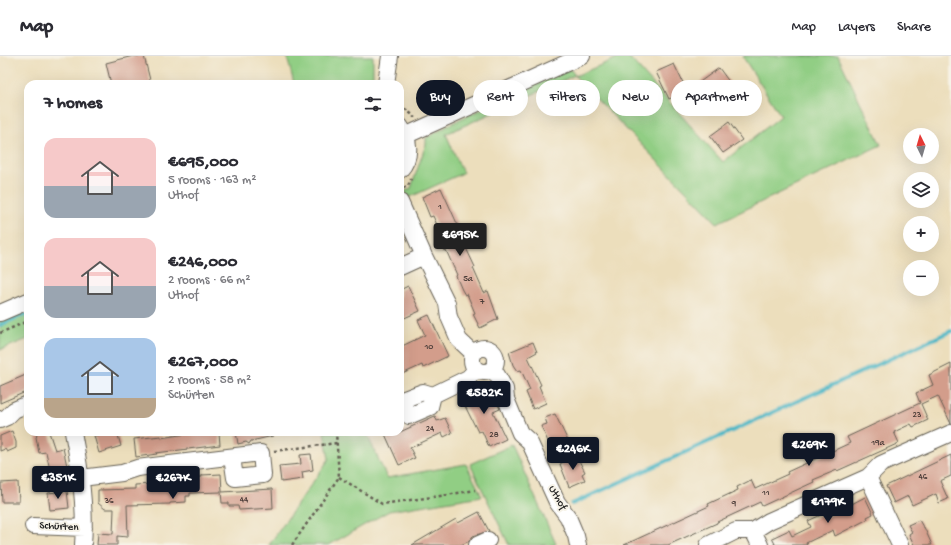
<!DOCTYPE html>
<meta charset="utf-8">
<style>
:root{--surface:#fff;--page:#f2f2f3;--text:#2b2b33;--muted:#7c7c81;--line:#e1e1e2;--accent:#111827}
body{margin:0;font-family:"Gochi Hand",sans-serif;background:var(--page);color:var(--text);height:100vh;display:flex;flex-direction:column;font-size:15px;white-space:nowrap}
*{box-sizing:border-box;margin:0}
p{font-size:13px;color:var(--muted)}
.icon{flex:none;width:22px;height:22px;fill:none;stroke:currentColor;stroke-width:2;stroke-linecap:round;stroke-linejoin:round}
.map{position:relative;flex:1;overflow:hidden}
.sheet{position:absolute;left:24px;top:24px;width:380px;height:356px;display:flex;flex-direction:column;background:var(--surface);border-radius:12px;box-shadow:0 4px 16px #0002}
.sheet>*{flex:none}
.guide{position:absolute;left:416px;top:24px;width:380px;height:36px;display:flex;gap:8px}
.needle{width:26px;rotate:355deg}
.fabs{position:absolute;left:903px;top:72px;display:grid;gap:8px}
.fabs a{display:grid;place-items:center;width:36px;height:36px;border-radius:50%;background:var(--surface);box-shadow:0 4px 16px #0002;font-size:20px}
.price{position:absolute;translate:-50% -34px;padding:0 9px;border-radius:4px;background:var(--accent);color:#fff;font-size:13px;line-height:26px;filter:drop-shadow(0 1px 2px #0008)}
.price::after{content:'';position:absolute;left:50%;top:24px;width:12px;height:9px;margin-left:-6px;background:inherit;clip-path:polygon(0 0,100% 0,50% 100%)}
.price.selected{background:#222;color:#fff}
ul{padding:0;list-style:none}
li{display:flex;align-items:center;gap:12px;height:100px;padding:0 20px}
li span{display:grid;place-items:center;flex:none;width:112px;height:80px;border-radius:12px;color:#555}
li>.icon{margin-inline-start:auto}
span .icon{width:48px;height:48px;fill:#fffc;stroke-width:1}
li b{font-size:17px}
h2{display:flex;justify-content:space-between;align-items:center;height:48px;padding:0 20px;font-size:17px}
.tag{padding:0 14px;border-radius:18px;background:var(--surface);box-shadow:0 4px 16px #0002;font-size:14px;line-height:36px}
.tag.selected{background:var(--accent);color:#fff}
header{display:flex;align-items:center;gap:24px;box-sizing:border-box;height:56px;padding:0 20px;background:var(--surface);border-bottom:1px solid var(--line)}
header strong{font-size:19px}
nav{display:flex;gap:22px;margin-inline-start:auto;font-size:14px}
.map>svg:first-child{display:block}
.green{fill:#91ce84;stroke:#567550}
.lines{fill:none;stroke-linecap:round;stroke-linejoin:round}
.stream{stroke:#49b6c5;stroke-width:4}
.building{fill:#d39d8b}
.minor-casing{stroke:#656054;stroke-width:18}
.path{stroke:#656054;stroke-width:2.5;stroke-dasharray:3 3;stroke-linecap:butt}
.minor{stroke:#fff;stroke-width:16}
.labels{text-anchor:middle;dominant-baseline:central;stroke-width:4;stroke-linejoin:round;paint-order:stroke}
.number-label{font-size:9px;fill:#4a3c38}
.street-label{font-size:11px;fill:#1c1c1c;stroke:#f7f3e8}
</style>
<header>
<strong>Map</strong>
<nav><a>Map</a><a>Layers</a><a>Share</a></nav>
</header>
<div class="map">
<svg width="951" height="489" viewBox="0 0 951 489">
<rect width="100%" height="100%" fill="#f7f3e8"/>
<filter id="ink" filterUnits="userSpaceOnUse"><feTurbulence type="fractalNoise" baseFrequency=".025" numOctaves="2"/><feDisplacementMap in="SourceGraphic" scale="8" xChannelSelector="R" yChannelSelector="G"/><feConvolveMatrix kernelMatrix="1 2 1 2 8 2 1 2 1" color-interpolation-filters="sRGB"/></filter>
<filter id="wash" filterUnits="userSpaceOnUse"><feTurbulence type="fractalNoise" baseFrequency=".012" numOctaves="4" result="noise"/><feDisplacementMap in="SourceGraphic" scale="16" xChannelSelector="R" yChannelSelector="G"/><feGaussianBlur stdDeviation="0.9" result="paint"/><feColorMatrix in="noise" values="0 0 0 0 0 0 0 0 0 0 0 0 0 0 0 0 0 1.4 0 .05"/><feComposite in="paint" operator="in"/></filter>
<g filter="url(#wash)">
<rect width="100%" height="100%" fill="#ecdebc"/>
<path class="green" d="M287 0H373V23L365 28H294Z
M622 0H628L723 106 781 60 743 1 744 0H838L881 89 717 167 575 20Z
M570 13 575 19 446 78 463 117 408 142 405 135 411 132 426 88V82L460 63Z
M28 250V283L0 294V262Z
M324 376H366L387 422 466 408 482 440 389 455 329 489H269L329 403Z
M512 389 556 488 553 489H509L470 408Z"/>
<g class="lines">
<path class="stream" d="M0 269 28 257
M572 448 951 275"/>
</g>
<g id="blocks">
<path class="building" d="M133 0H144L151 28H111L106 7Z
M674 8 687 35 669 43 656 16Z
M719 12 738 38 717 54 697 28Z
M729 66 742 84 723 97 710 80Z
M441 132 460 174 458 175 475 211 473 212 484 237 488 235 498 263 480 272 473 258 475 257 467 238 465 239 462 234 456 220 457 219 446 194 445 195 438 181 442 180 433 160 430 161 422 141Z
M408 230 420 255 400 264V234Z
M429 259 448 300 423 312 422 309 400 319V291L425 279 418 264Z
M533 286 537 296 528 301 541 329 539 330 546 347 533 353 526 336 530 334 521 314 517 315 513 309 509 296Z
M951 308V368L938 340 921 348 928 364 913 371 911 368 894 376 899 387 837 415V414L813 424 814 426 762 450 760 446 717 466V467L668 489H624L709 450 708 448 738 434 737 431 751 424 755 433 788 418 787 416 850 387 847 381 920 347 916 337 933 329 929 319Z
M28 318V335L0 347V330Z
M480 331 484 341 493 337 500 353 493 356 506 383 489 391 482 375 478 376 460 340Z
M555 358 568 385 551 392 541 370 547 368 545 362Z
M435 360 437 365 445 362 452 377 444 381 442 377 410 392 415 402 399 409 384 376H400Z
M12 375 16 386V392L7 396 5 393 0 395V380Z
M35 376H49L55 394 63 392 67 410 50 414 46 396 39 397 36 381 37 380Z
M107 376H117L121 390 99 397 94 380Z
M198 376H219L220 389 156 397 157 398 136 401 134 383 161 380V382Z
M236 376H273V380L251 385 249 388 246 386 238 388Z
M311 398 313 414 302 416 303 423 281 426 279 410 301 408 300 399Z
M576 399 585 416 582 418 585 424 569 431 560 408Z
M951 399V420L940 425 948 443 939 447 936 438 912 449 908 440 894 447 886 430Z
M221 418 222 436 272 433 273 452 239 454 238 450H229V447H222L221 436 190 437V440H186V446L170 447V448L127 449 128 481 117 480V489H97L98 477 113 478 114 453H105L98 447V434L135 433V429L169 427V424H179V422L202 421V419Z
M18 426 19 446H2L1 427Z
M67 435 69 452 50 454 48 437Z
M865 441 873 458 867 461 868 463 835 480 833 474 806 487 807 489H773L775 488 772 482 789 474 792 480 811 471 808 465 825 457 827 461Z
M479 456 489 475 473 480 469 485 461 489H412L456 463 458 467Z
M919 464 923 471H924L932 489H914L909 478 912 476 908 469Z"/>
</g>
</g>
<g filter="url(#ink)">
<use href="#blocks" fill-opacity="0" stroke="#656054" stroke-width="1"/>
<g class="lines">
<g class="minor-casing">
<path id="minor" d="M386 28 390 0
M400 70C410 84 412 101 400 114
M407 79 582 0
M400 146 424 200 447 247 449 261 459 284 473 297
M400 211 424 200
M0 257 28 245
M472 304a12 12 0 1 1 24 0a12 12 0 1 1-24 0Z
M493 312 505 333 506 343 520 377 529 385 557 446 568 461 576 480 578 489
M433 339 430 351 409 360 402 344 423 336 433 339 468 322 476 314
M0 364 7 361 14 354 28 348
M73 376C80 413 86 451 83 489
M868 421 900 489
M81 422 122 417 137 412 261 397 263 419 235 422 232 401
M33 470 84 472
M753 475 760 489
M477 489 488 484
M708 489 736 475H753L769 465 868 421 881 408 951 377"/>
</g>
<path class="path" d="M400 49 414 60V62
M403 132 408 130 411 123
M0 277 28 265
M274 395 337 387
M339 421 382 448 447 439 475 434
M292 489 339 421 336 376"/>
<use href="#minor" class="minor"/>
</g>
</g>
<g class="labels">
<g class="number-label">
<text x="440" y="151">1</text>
<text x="468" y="223">5a</text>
<text x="482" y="246">7</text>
<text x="429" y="291">10</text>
<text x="917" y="359">23</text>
<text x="430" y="373">24</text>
<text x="494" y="379">28</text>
<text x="878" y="387">19a</text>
<text x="923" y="421">46</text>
<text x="766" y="437">11</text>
<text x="244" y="444">44</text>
<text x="109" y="445">36</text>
<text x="734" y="448">9</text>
</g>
<g class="street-label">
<text transform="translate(557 442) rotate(60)">Uthof</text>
<text transform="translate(59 471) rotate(3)">Schürten</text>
</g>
</g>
</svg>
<div class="fabs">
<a><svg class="needle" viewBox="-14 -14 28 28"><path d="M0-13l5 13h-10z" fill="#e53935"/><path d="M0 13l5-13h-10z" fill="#7c7c81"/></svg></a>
<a><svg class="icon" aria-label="layers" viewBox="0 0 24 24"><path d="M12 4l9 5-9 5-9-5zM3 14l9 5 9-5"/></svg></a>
<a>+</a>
<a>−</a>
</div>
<b class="price selected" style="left:460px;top:201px">€695K</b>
<b class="price" style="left:484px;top:359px">€582K</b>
<b class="price" style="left:809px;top:411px">€269K</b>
<b class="price" style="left:573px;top:415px">€246K</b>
<b class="price" style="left:58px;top:444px">€351K</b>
<b class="price" style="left:173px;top:444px">€267K</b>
<b class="price" style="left:828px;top:468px">€179K</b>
<div class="guide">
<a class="tag selected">Buy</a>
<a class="tag">Rent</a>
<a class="tag">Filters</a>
<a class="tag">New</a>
<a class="tag">Apartment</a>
</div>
<section class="sheet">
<h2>7 homes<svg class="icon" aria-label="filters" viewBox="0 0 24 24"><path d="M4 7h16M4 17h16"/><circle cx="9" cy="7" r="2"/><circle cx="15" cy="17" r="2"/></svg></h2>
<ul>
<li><span style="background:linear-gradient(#f6c9c9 60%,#9aa5b1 0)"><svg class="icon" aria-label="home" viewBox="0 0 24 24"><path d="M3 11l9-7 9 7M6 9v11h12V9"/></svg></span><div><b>€695,000</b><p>5 rooms · 163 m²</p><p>Uthof</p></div></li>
<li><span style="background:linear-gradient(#f6c9c9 60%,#9aa5b1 0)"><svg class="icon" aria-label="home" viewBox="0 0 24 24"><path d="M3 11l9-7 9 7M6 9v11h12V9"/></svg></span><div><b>€246,000</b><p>2 rooms · 66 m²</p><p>Uthof</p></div></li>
<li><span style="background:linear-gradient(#a9c7e8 75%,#b9a48a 0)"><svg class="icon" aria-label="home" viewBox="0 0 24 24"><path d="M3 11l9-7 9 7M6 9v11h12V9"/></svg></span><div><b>€267,000</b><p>2 rooms · 58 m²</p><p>Schürten</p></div></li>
</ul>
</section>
</div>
